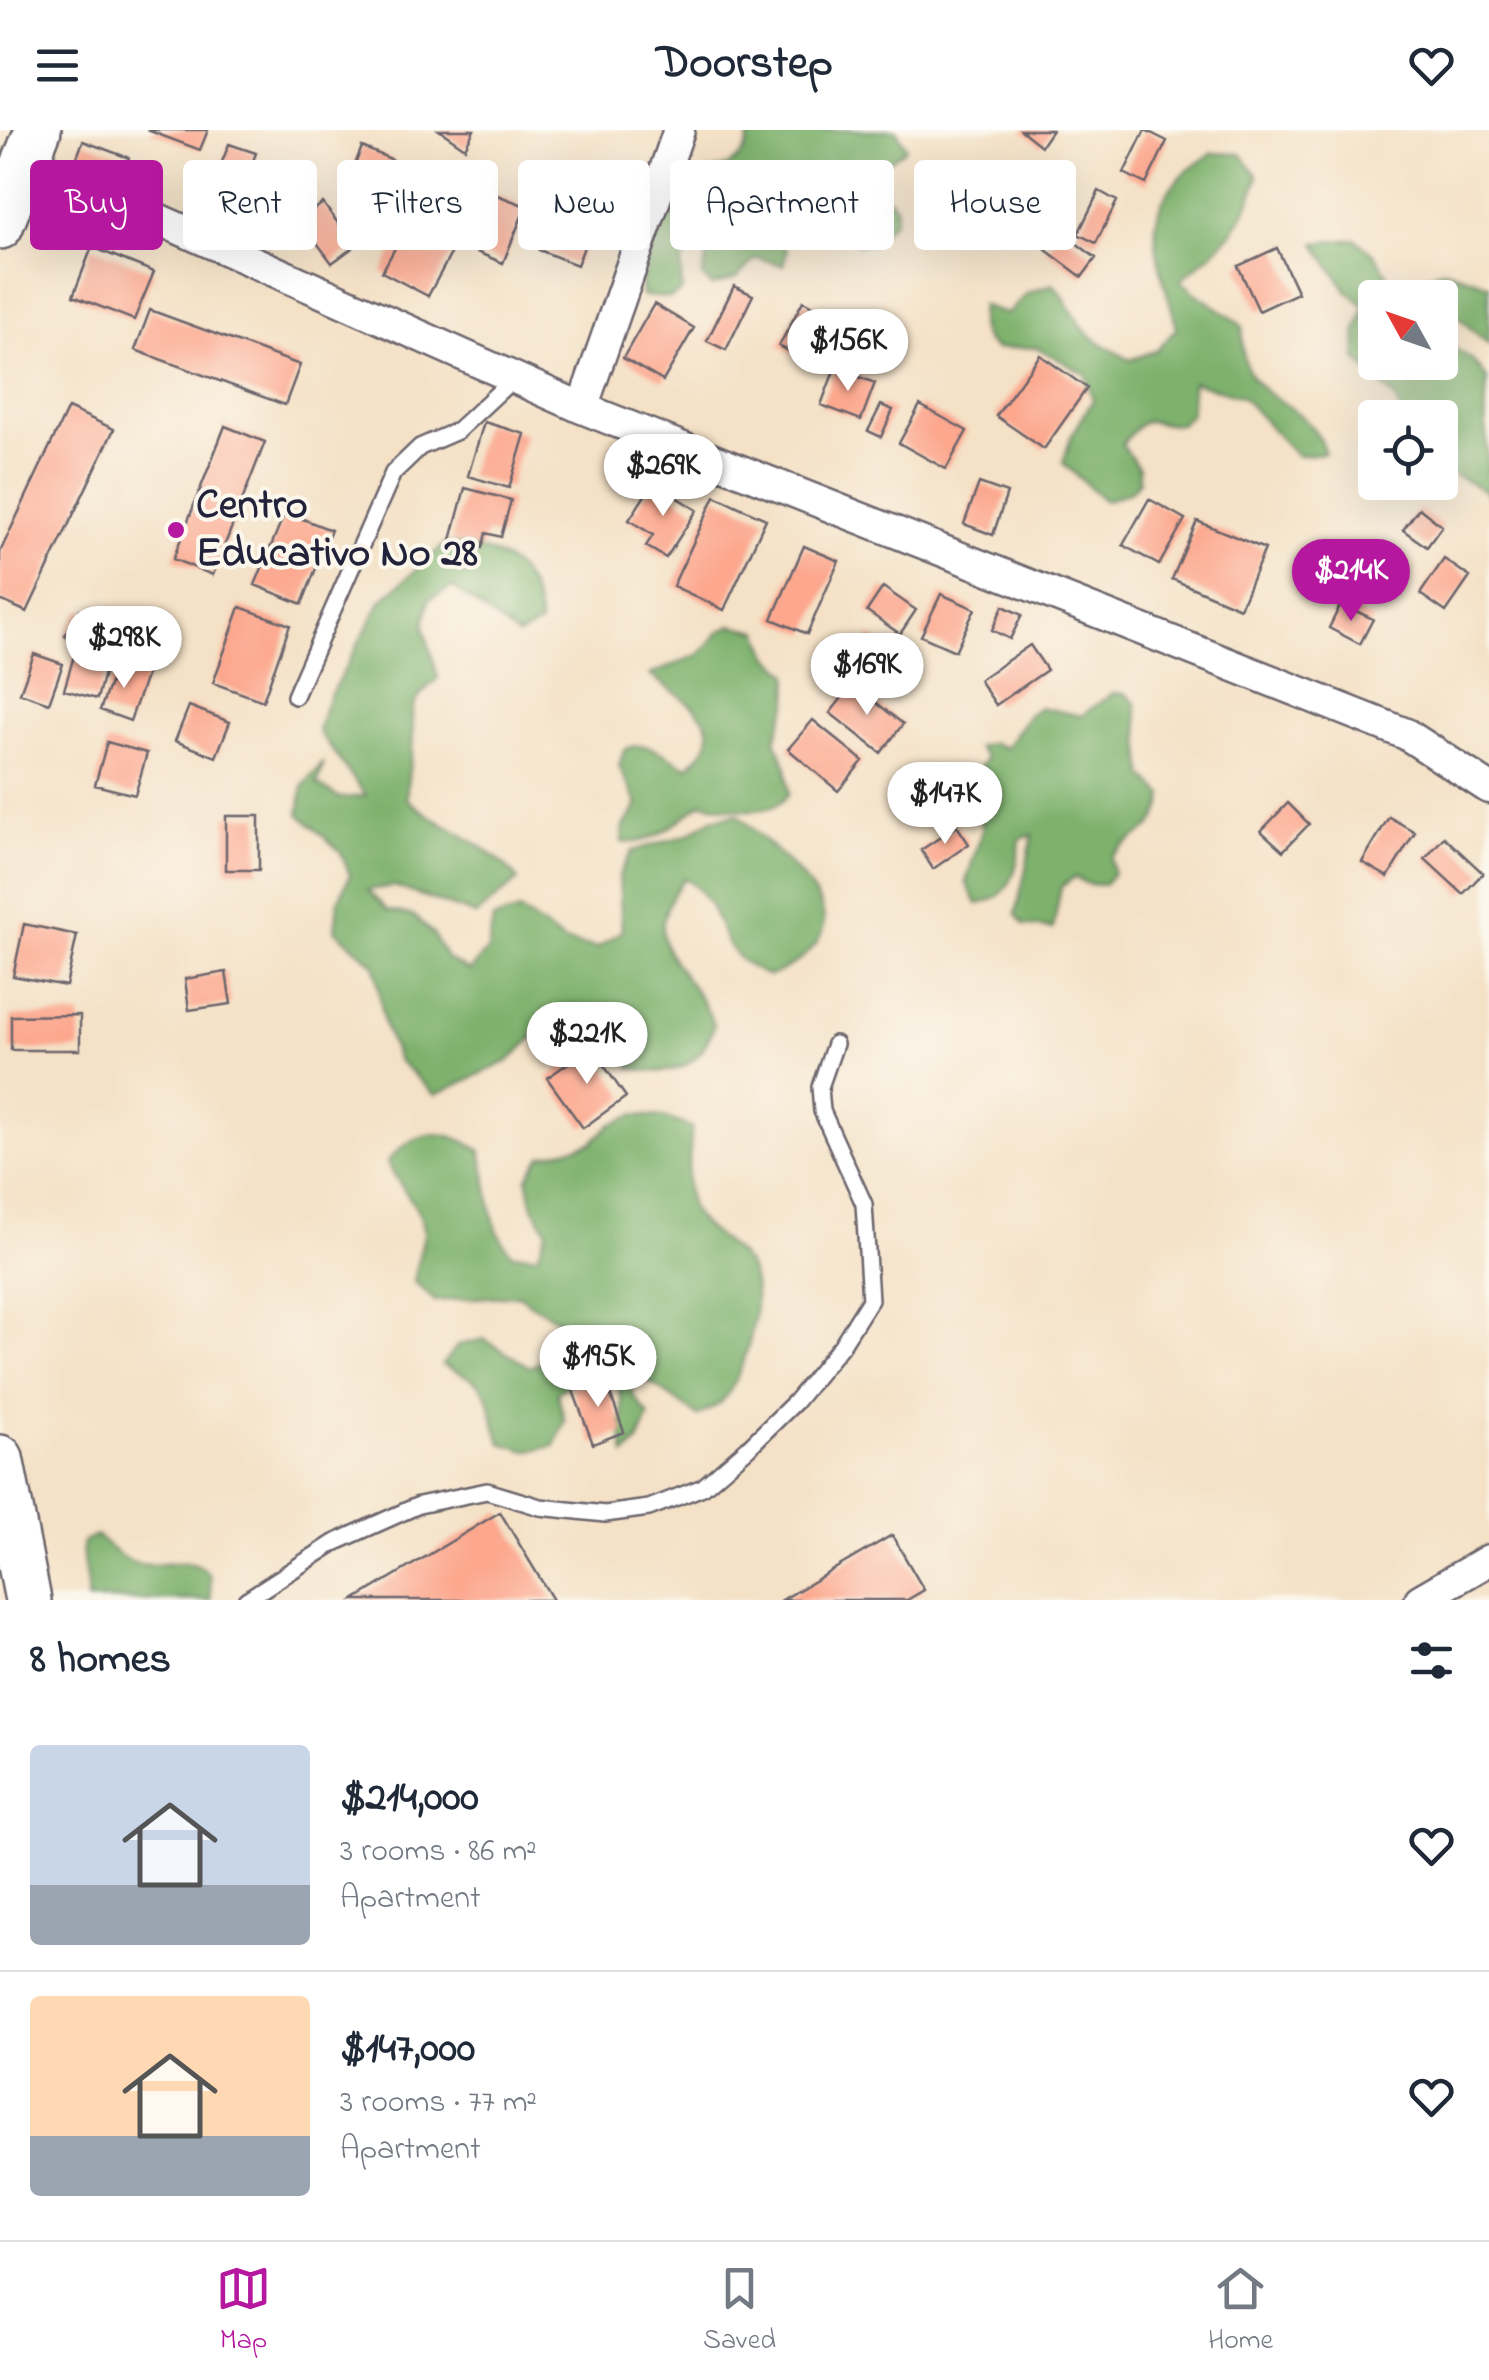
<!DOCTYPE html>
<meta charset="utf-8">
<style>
:root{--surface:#fff;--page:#f2f2f3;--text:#1f2937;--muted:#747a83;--line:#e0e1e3;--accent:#b5179e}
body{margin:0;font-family:"Indie Flower",sans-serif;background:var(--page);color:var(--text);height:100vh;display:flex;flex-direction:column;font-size:38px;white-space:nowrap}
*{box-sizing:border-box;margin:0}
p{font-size:32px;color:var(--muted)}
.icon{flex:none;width:55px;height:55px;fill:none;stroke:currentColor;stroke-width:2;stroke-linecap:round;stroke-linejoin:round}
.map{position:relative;height:1470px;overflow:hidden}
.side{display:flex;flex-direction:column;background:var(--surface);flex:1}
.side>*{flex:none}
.top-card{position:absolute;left:30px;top:30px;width:1430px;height:90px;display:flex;gap:20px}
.needle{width:65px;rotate:310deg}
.buttons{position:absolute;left:1358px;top:150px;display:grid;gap:20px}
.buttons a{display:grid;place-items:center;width:100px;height:100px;border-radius:10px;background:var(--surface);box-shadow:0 10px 40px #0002;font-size:50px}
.price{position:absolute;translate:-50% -85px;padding:0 22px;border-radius:35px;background:#fff;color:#222;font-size:32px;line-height:65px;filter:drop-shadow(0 2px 5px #0008)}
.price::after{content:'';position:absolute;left:50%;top:60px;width:30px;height:22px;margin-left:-15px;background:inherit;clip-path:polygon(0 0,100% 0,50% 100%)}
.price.active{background:var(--accent);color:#fff}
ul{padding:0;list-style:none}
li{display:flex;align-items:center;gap:30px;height:250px;padding:0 30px}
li+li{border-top:2px solid var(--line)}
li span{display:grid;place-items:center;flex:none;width:280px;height:200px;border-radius:10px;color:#555}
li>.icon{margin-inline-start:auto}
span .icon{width:120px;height:120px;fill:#fffc;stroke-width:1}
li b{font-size:42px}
h2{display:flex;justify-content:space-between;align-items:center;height:120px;padding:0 30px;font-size:42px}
.pill{padding:0 35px;border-radius:10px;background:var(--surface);box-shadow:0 10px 40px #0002;font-size:35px;line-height:90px}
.pill.active{background:var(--accent);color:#fff}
header{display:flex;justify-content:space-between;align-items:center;height:130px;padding:0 30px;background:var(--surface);font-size:45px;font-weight:800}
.tabs{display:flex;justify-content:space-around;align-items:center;height:140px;border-top:2px solid var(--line);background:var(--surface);font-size:28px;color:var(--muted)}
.tabs a{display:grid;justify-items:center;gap:5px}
.tabs .active{color:var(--accent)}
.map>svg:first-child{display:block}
.forest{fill:#7db16c;stroke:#506a54;stroke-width:2.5}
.building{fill:#fca78e}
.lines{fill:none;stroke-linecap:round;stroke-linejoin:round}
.lane-casing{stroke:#6c656c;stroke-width:20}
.street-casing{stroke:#6c656c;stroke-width:35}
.secondary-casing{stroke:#6c656c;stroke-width:50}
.lane{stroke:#fff;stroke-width:15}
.street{stroke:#fff;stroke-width:30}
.secondary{stroke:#fff;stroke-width:45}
.poi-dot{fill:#b5179e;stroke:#fbf7ec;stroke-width:4}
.labels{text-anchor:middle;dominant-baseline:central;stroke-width:8;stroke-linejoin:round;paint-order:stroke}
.poi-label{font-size:42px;font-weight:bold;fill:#22223b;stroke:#fbf7ec;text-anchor:start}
</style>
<header><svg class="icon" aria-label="menu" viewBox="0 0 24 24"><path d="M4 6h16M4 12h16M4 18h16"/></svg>Doorstep<svg class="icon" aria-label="heart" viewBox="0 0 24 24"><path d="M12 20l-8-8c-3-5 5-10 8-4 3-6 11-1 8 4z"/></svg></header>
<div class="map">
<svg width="1489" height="1470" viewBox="0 0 1489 1470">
<rect width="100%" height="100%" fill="#fbf7ec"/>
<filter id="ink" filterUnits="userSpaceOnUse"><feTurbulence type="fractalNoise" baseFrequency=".01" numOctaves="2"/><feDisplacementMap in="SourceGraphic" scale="20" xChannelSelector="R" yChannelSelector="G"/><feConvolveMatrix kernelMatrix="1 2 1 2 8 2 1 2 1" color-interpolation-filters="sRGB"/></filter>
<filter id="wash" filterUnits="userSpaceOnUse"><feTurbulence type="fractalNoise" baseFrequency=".0048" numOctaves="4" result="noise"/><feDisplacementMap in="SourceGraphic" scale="40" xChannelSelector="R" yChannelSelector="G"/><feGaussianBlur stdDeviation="2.25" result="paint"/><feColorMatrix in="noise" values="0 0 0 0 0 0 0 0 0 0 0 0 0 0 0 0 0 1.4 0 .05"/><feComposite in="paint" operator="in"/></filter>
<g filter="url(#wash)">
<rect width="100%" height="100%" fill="#f4e1c6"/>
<path class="forest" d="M749 0H896L906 18 873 44 876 57 896 76 895 90 872 114 858 115 838 96 797 91 795 78 769 87C748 73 735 52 709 58L704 71 705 85 717 93 771 101 787 121 783 135 756 128 737 148 712 156 702 146 709 122 698 112C678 124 681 139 682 161L671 168 642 166 641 153 676 56 685 45C715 42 750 37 749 0Z
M1213 23 1241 24 1258 46C1245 99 1219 117 1181 150 1200 170 1223 178 1243 197 1235 281 1305 257 1325 323L1297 326 1242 267 1193 252 1190 285 1180 294C1143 296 1150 278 1122 315L1139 338V351L1131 361 1105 371 1063 333 1071 307 1093 270 1085 244 1036 217 995 219C978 206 979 195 981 175L1007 184 1027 163 1053 154C1068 169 1070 180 1081 196 1092 210 1115 221 1130 230L1157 220 1177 198C1156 119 1129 73 1213 23Z
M1355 109 1376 126 1400 167 1375 168V232H1440V209L1471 229 1488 249C1482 287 1489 329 1489 368L1487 362 1440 338V288L1403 287 1394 267 1357 229 1356 202 1365 176 1346 160 1315 113Z
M1443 139 1489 155V215L1417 150Z
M446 413C503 420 533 435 540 494L518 506 453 457 429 469 424 497 438 548C399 583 417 578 412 620 410 638 406 650 407 669 446 703 483 707 518 750L476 785 394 756 368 760 387 780 414 786 433 804 446 828 470 841 488 819 493 789 520 781 565 812 597 818 622 801 619 745 632 721 687 705 712 689 738 684C786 737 886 794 770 846 708 825 731 778 684 748 632 819 688 831 714 895 700 938 673 948 631 938L600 891 576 880 549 892 509 931 435 965 397 929 384 894 375 835 335 800 338 772 350 745 340 721 299 684 303 656 324 632 317 654 340 668 366 666 318 601 326 573 382 470Z
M732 495 759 501 769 526 789 544 788 573 775 610 786 635 789 664C771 689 730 679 702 673 676 691 656 716 622 712L623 698 638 675 619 636 624 620C647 608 666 626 687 637 740 595 685 572 650 545L700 524 719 502Z
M1113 563 1126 564 1136 573 1144 646 1164 665C1158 708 1130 702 1111 728L1113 743 1104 755 1087 754 1075 747 1061 757 1053 799 1024 795 1016 784 1033 705 1020 709C1018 739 1011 770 977 774L966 752 983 698 979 685 961 667 986 628 977 617 993 613 1005 618 1029 585 1040 577 1081 586Z
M634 985 663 987 691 997C693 1023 680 1057 693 1081 706 1104 735 1115 748 1136 767 1167 745 1243 724 1269 718 1277 706 1281 698 1286L631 1239 633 1265 649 1286 638 1312 625 1325C616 1294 637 1249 592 1238L557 1263 565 1291 555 1316 527 1321 501 1313C483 1263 498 1257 442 1235L458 1215 484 1209 530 1237 582 1212C561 1184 545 1187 519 1165L435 1171 414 1152C415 1135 422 1120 424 1103 426 1083 396 1054 387 1032 417 998 443 997 480 1020 493 1060 484 1091 512 1124L538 1125 547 1100 533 1077 527 1048 541 1026 591 1013 610 995Z
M97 1406C110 1417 123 1431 139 1434 166 1439 188 1422 210 1445L211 1470H87C89 1449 80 1432 83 1412Z"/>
<g id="blocks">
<path class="building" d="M147 0H208L200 20Z
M439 0H474L465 18Z
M1021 0H1052L1041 16Z
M1145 0 1167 11 1146 54 1124 43Z
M83 11 129 28 119 55 73 38Z
M229 14 256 23 249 42 222 32Z
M362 17 393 30 371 83 340 71Z
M563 59 601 74 577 135 539 120Z
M1099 61 1117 71 1096 113 1078 104Z
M489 62 526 76 503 133 467 118Z
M727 65 744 75 733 92 716 82Z
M323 73 355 116 332 133 300 90Z
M407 96 453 120 428 166 382 142Z
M1060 101 1096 128 1082 147 1046 120Z
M92 117 154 142 134 190 73 166Z
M1277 118 1298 163 1259 181 1238 136Z
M734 156 753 165 726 220 707 211Z
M803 171 836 188 812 233 779 216Z
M654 174 694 198 663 251 623 228Z
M150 180 300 235 285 275 135 220Z
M1040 225 1087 258 1044 319 996 286Z
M835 238 875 253 861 290 821 275Z
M881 275 893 280 881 307 868 301Z
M920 275 967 301 946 339 899 313Z
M68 278 114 299 27 482 0 470V422Z
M484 292 525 304 509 358 468 346Z
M225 296 265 312 213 445 173 429Z
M653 353 697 380 666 428 646 416 653 405 629 390Z
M979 353 1007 363 993 405 964 394Z
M465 358 511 370 501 407 486 403 482 418 451 410Z
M715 366 766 389 724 480 673 456Z
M1149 369 1185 389 1159 435 1123 415Z
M1419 378 1442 396 1427 417 1403 400Z
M285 382 331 400 302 474 255 455Z
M1197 391 1265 419 1240 478 1172 449Z
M804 416 839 431 807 504 772 489Z
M1444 429 1470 447 1446 482 1420 464Z
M883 457 916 480 900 504 867 481Z
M941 464 975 479 955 521 921 506Z
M1341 474 1373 489 1360 514 1329 498Z
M1003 476 1022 485 1010 509 992 500Z
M240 477 290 495 263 571 213 553Z
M80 480 106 494 91 520 65 505Z
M871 506 895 524 874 554 849 537Z
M1030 515 1047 540 996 575 979 550Z
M76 519 108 528 97 569 64 560Z
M34 524 63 534 49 573 20 563Z
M118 531 148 541 130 591 100 580Z
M853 554 903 594 881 623 830 583Z
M189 576 230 592 216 627 175 611Z
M813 590 863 631 838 661 788 619Z
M107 612 147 623 135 665 95 655Z
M1288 673 1309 694 1283 721 1261 701Z
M226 686H259V740H226Z
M1389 687 1415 702 1388 747 1362 732Z
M957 696 969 714 933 739 921 720Z
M1444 707 1483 743 1463 764 1425 729Z
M24 794 77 805 66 856 13 846Z
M226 842 231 874 189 880 185 849Z
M80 885V920H11V886Z
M591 917 626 967 583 998 547 948Z
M604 1246 624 1302 593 1314 572 1258Z
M500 1382 553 1470H354Z
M892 1405 924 1460 907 1470H782Z"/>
</g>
</g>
<g filter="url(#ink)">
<use href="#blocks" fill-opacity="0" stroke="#6c656c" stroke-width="2.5"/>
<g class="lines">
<g class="lane-casing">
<path id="lane" d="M295 566 393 343 420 317 457 301 514 248
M246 1470 334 1413 419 1375 487 1361 540 1377 605 1384 649 1378 703 1357 748 1318 795 1272 841 1216 870 1170 864 1074 822 981 820 957 835 914"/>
</g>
<g class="street-casing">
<path id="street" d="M25 30 582 278 1406 604 1489 658
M582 278 679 0
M1420 1470 1489 1430"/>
</g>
<g class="secondary-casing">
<path id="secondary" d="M0 96 38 0
M0 1328 28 1470"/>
</g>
<use href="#lane" class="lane"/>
<use href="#street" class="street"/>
<use href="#secondary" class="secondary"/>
</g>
</g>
<circle class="poi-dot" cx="176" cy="400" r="10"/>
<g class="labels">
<g class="poi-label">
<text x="196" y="376">Centro<tspan x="196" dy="48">Educativo No 28</tspan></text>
</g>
</g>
</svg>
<div class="buttons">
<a><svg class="needle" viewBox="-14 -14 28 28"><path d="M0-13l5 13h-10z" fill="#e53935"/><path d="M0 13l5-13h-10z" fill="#747a83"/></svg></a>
<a><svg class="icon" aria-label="locate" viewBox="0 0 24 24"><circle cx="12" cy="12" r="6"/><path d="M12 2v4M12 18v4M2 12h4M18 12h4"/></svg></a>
</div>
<b class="price" style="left:848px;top:264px">$156K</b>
<b class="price" style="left:663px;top:389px">$269K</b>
<b class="price active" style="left:1351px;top:494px">$214K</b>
<b class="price" style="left:124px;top:561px">$298K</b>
<b class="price" style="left:867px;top:588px">$169K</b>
<b class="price" style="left:945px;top:717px">$147K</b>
<b class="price" style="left:587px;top:957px">$221K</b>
<b class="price" style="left:598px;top:1280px">$195K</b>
<div class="top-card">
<a class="pill active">Buy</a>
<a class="pill">Rent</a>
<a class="pill">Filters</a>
<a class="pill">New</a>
<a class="pill">Apartment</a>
<a class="pill">House</a>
</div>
</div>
<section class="side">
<h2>8 homes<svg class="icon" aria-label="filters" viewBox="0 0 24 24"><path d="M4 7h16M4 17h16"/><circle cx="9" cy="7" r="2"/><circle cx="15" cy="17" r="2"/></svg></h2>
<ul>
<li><span style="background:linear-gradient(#c9d6e8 70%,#9aa5b1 0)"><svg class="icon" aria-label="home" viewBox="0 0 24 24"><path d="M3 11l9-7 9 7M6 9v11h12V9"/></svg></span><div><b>$214,000</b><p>3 rooms · 86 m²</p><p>Apartment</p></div><svg class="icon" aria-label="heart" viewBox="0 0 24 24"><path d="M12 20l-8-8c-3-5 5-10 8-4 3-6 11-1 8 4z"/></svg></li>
<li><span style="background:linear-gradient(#ffd9b3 70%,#9aa5b1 0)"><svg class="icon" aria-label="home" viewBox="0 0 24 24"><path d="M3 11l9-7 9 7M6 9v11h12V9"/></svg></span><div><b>$147,000</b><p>3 rooms · 77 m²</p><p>Apartment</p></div><svg class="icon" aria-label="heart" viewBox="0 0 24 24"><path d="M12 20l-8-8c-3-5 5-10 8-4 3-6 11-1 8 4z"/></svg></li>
</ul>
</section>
<nav class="tabs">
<a class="active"><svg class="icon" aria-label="map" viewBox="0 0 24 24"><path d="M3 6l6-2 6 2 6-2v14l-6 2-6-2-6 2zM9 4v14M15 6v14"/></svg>Map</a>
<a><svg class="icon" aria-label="saved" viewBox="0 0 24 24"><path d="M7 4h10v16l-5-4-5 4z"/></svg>Saved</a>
<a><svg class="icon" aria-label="home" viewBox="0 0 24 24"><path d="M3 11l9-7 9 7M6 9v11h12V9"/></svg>Home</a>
</nav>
